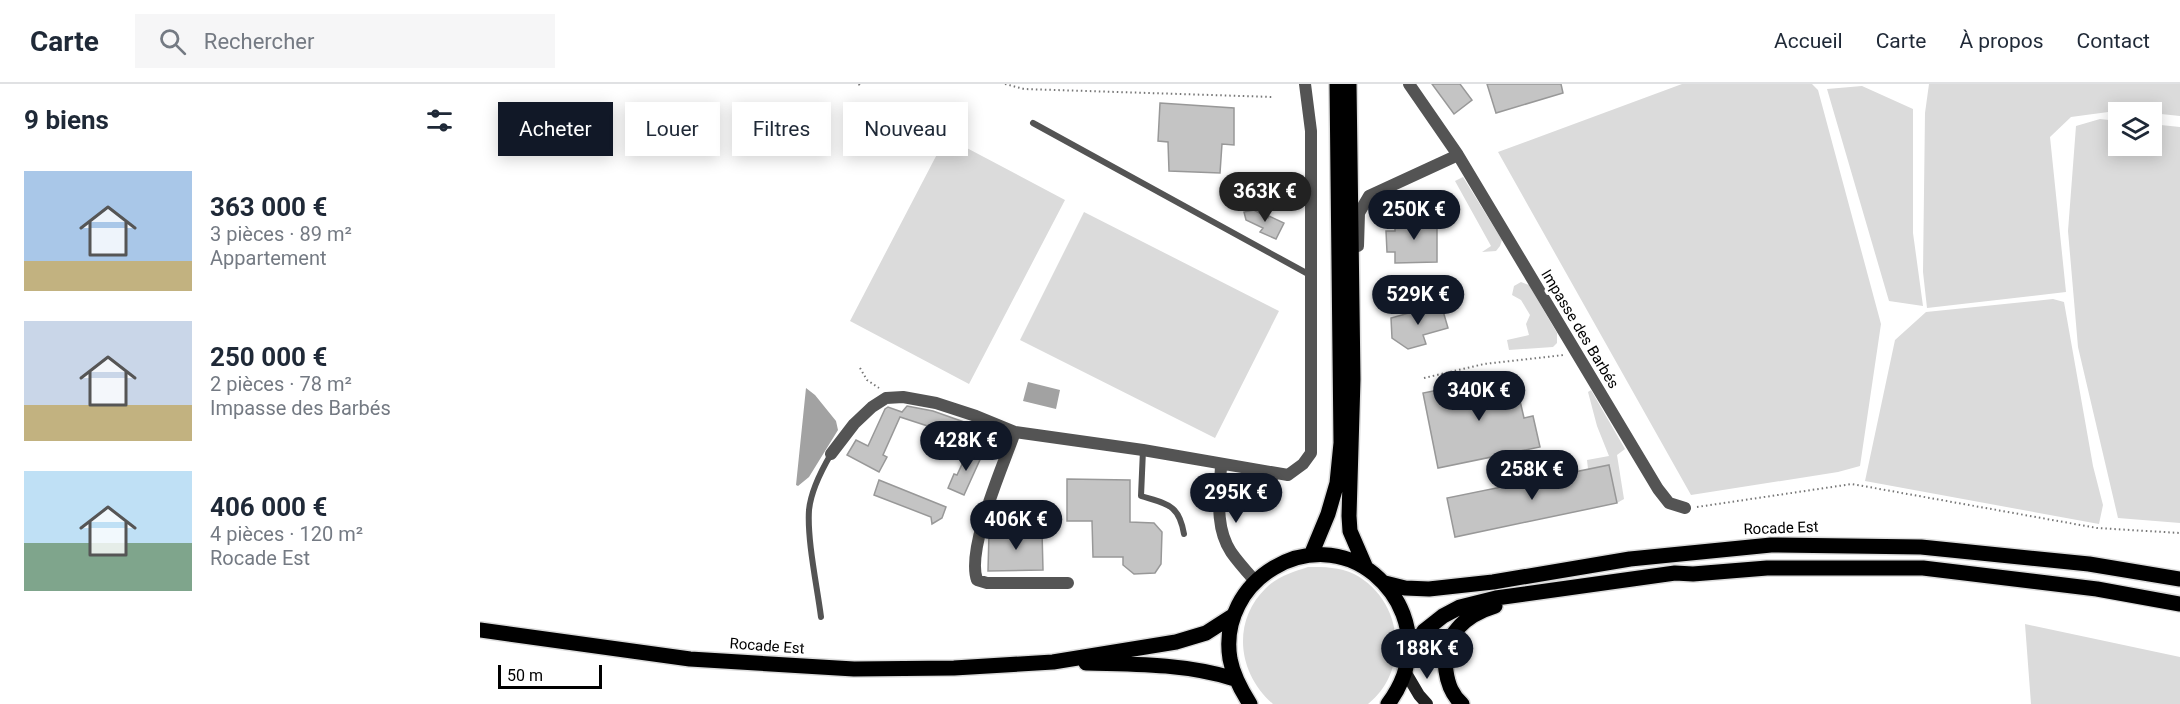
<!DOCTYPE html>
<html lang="fr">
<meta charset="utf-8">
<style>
:root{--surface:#fff;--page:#f6f6f7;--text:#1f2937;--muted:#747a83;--line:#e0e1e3;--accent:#111827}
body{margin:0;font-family:Roboto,sans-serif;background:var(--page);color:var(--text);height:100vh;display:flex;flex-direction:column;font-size:22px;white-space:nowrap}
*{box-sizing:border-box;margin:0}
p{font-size:20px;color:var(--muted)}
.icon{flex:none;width:33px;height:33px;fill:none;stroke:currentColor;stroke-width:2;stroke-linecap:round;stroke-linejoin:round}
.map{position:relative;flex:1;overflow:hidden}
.panel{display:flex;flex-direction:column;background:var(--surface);width:480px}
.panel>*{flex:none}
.guide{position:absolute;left:18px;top:18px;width:570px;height:54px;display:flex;gap:12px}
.buttons{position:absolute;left:1628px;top:18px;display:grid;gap:12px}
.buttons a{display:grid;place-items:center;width:54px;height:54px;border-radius:0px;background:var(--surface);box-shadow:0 3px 15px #0003;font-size:30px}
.scale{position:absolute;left:18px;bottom:15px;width:104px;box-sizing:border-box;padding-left:6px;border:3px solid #000;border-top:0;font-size:16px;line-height:21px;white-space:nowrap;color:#000;-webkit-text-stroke:4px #fff;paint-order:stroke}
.price{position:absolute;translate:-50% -51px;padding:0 14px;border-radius:21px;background:var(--accent);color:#fff;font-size:20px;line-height:39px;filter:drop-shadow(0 2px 3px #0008)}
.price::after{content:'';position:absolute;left:50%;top:36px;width:18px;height:14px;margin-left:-9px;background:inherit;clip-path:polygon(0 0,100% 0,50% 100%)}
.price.active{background:#222;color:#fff}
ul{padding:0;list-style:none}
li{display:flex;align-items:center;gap:18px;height:150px;padding:0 24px}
li span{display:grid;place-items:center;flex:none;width:168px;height:120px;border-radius:0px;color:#555}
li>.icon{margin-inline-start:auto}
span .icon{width:72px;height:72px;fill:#fffc;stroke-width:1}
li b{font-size:26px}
h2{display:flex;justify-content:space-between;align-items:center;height:72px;padding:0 24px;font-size:26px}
.pill{padding:0 21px;border-radius:0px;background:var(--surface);box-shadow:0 3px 15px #0003;font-size:21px;line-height:54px}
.pill.active{background:var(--accent);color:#fff}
header{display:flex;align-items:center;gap:36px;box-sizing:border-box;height:84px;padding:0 30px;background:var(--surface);border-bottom:2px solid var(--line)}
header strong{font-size:28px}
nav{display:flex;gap:33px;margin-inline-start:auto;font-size:21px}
.search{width:420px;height:54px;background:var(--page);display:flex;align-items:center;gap:15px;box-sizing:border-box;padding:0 21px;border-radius:0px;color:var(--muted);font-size:22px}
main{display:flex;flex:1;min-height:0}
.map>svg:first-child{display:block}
.green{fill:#dbdbdb}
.water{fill:#a2a2a2}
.building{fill:#c4c4c4;stroke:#989898;stroke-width:1.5}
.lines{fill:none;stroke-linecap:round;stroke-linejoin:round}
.primary-casing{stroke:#dbdbdb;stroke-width:18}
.path{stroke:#767676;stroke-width:2;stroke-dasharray:1.5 3;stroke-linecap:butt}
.service{stroke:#545454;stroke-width:6}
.minor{stroke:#545454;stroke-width:12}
.secondary{stroke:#212121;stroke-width:12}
.primary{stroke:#000;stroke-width:15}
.labels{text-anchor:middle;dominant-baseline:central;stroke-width:6;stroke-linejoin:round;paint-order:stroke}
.street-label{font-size:15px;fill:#000;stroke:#fff}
</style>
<header>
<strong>Carte</strong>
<div class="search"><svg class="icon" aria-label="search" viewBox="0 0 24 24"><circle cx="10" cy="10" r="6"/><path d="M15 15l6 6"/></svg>Rechercher</div>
<nav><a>Accueil</a><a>Carte</a><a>À propos</a><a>Contact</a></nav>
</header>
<main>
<section class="panel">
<h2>9 biens<svg class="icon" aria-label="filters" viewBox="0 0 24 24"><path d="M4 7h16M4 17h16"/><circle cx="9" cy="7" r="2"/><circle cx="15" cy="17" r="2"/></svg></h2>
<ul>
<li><span style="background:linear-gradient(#a9c7e8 75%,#c2b280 0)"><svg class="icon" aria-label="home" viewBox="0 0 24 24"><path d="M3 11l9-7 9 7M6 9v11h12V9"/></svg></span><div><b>363 000 €</b><p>3 pièces · 89 m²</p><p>Appartement</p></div></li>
<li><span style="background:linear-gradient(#c9d6e8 70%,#c2b280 0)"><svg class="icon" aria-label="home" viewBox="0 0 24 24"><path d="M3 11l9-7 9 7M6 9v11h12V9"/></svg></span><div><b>250 000 €</b><p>2 pièces · 78 m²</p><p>Impasse des Barbés</p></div></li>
<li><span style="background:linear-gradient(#bfe0f5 60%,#7fa58c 0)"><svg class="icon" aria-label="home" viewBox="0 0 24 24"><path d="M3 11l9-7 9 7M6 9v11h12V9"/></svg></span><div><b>406 000 €</b><p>4 pièces · 120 m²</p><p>Rocade Est</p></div></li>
</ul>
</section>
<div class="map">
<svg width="1700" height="620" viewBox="0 0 1700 620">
<rect width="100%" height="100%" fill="#fff"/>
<path class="green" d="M1202 0H1332L1338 6 1401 240 1380 382 1358 388 1211 411 1018 68Z
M1449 0H1700V32L1643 26 1591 33 1570 53 1586 208 1447 224 1443 188 1445 29Z
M1382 2 1433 25V149L1443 222 1409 217 1347 5Z
M1620 35 1638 37V62H1671V40L1700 43V439L1638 434 1598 263 1588 147 1596 42Z
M466 53 585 116 489 300 370 237Z
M983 93 1022 156 1020 162 1016 167 1002 168 1011 162 975 97Z
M604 128 799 227 735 354 540 256Z
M1041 198 1049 201 1077 249V259L1073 263 1029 266 1027 256 1049 251 1046 240 1050 231 1041 216 1032 211 1034 202Z
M1573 215 1584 218 1613 382 1623 421 1619 440 1385 397 1415 256 1446 228Z
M1111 306 1145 365 1137 371 1144 415 1137 419 1129 381 1108 385 1107 376 1129 372 1117 342 1108 308Z
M828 483C844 483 860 483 874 490 923 515 931 586 888 620H793C758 590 751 538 786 504 798 492 813 488 828 483Z
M1545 540 1700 573V620H1551Z"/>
<path class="water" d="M548 298 580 306 576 325 543 317Z
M326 304 335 311 356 337 358 346 329 393 318 402 316 401Z"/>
<path class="building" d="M952 0H980L992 16 974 30Z
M1007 0H1081L1083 9 1016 29Z
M680 19 754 24V61L742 60 740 89 689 87 688 58 678 57Z
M774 126 788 134 789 132 804 139 796 155 780 148 783 144 766 136 764 128Z
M915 136H957V178L915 179V168H907L906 147H915Z
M961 220 968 244 943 251 946 260 928 265 912 254 911 234Z
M1034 291 1044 334 1053 332 1060 363 958 384 943 309Z
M427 322 453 327 501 344 494 356 470 346 469 349 420 333 403 371 407 373 399 388 367 371 376 356 388 362 405 325 408 323 422 328Z
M490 363 503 369 484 411 468 404 474 390 477 391Z
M1129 381 1137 419 975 453 967 414Z
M587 395 650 396V438L674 439 682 448 681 480 675 489 654 490 643 481V473H613L612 437H587Z
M399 396 466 423 462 434 452 440 451 433 394 411Z
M562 447 563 486 508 487 509 448Z"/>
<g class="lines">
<g class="primary-casing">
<path id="primary" d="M869 0 873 295 869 432 870 447 886 484
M831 471 848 430 857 399 861 359 857 0
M905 499 925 504 949 505 1013 498 1150 475 1291 461 1441 463 1609 480 1700 495
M0 546 210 575 374 585 474 584 573 578 696 558 726 549 754 531
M930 568 944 547 963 532 980 523 1016 514 1195 489 1213 490 1287 484H1443L1617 505 1700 520
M606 579C657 580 707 580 755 595
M770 620C761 606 753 591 750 575 737 496 832 439 894 490 907 501 917 514 923 530 935 562 928 593 908 620
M982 620C972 611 968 601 966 587 961 552 985 531 1015 522"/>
</g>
<path class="path" d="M379 0 380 3
M525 0 544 5 793 13
M380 284 387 296 399 304
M944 294 1004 280 1084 271
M1217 423 1372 400 1617 444 1700 449"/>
<path class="service" d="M553 39 830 191
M663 366 661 412C687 420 699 420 704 450
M793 405 796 389
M341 533C337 502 327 456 329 426 331 406 341 387 351 370"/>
<path class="minor" d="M929 0 978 71 1178 405 1189 419 1205 424
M878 162 879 129 889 112 978 71
M535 348C523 382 486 465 497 496L507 499H588
M351 370 374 340 392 323 406 314 423 313 456 319 496 332 535 348 663 366 808 391 823 380 831 369V47L825 0
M741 381C740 410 734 442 751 468 758 478 767 488 775 497"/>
<path class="secondary" d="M926 589 939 611 947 620"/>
<use href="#primary" class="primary"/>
</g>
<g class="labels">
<g class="street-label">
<text transform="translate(1100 245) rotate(59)">Impasse des Barbés</text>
<text transform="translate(1301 444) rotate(-2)">Rocade Est</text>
<text transform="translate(287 562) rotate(4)">Rocade Est</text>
</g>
</g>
</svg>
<div class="buttons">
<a><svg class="icon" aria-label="layers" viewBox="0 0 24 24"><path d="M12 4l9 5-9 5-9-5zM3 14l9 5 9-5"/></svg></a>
</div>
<div class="scale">50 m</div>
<b class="price active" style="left:785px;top:139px">363K €</b>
<b class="price" style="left:934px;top:157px">250K €</b>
<b class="price" style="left:938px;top:242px">529K €</b>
<b class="price" style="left:999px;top:338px">340K €</b>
<b class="price" style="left:486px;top:388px">428K €</b>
<b class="price" style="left:1052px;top:417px">258K €</b>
<b class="price" style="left:756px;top:440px">295K €</b>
<b class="price" style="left:536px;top:467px">406K €</b>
<b class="price" style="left:947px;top:596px">188K €</b>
<div class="guide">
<a class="pill active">Acheter</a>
<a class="pill">Louer</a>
<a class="pill">Filtres</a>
<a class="pill">Nouveau</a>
</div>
</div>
</main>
